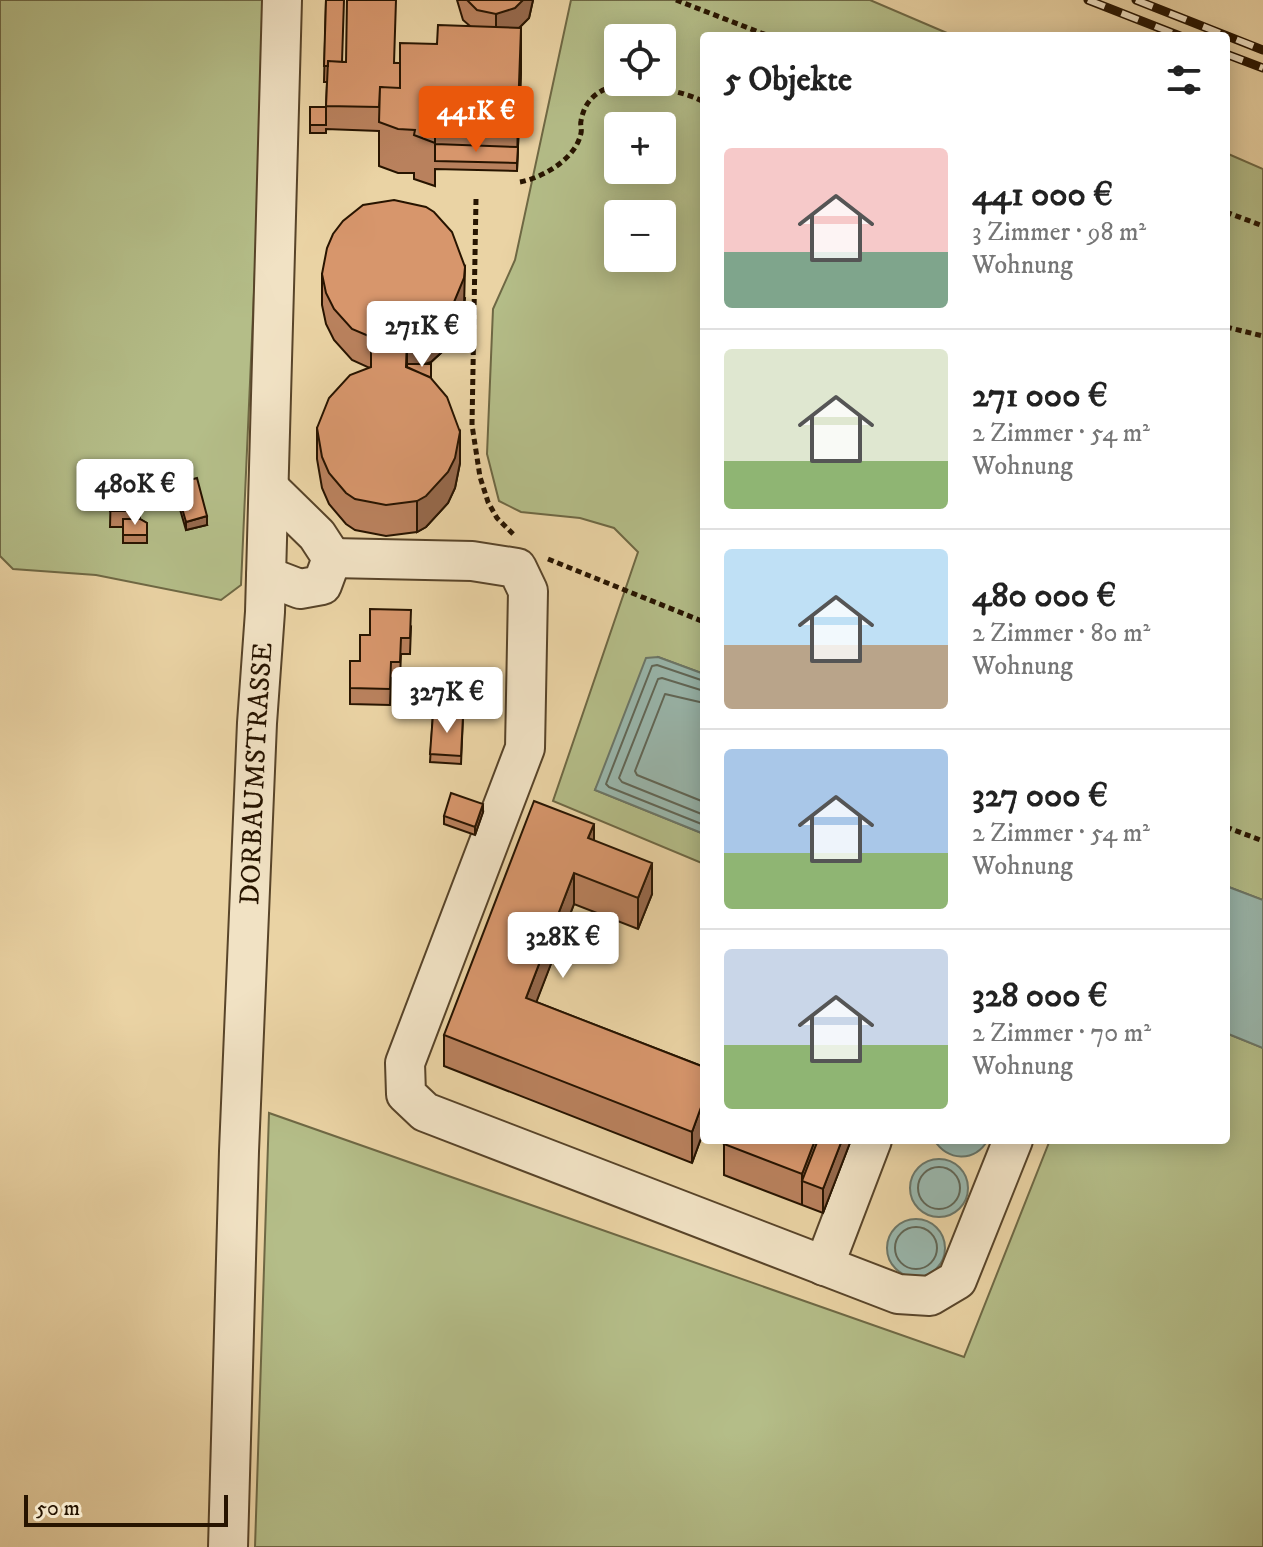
<!DOCTYPE html>
<html lang="de">
<meta charset="utf-8">
<style>
:root{--surface:#fff;--page:#f6f6f6;--text:#222;--muted:#767676;--line:#e0e0e0;--accent:#ea580c}
body{margin:0;font-family:"IM FELL DW Pica",serif;background:var(--page);color:var(--text);height:100vh;display:flex;flex-direction:column;font-size:30px;white-space:nowrap}
*{box-sizing:border-box;margin:0}
p{font-size:26px;color:var(--muted)}
.icon{flex:none;width:44px;height:44px;fill:none;stroke:currentColor;stroke-width:2;stroke-linecap:round;stroke-linejoin:round}
.map{position:relative;flex:1;overflow:hidden}
.panel{position:absolute;left:700px;top:32px;width:530px;height:1112px;display:flex;flex-direction:column;background:var(--surface);border-radius:8px;box-shadow:0 4px 20px #0003}
.panel>*{flex:none}
.fabs{position:absolute;left:604px;top:24px;display:grid;gap:16px}
.fabs a{display:grid;place-items:center;width:72px;height:72px;border-radius:8px;background:var(--surface);box-shadow:0 4px 20px #0003;font-size:40px}
.scale{position:absolute;left:24px;bottom:20px;width:204px;box-sizing:border-box;padding-left:8px;border:4px solid #271400;border-top:0;font-size:22px;line-height:28px;white-space:nowrap;color:#271400;-webkit-text-stroke:6px #f1e2c4;paint-order:stroke}
.price{position:absolute;translate:-50% -68px;padding:0 18px;border-radius:8px;background:#fff;color:#222;font-size:26px;line-height:52px;filter:drop-shadow(0 2px 4px #0008)}
.price::after{content:'';position:absolute;left:50%;top:48px;width:24px;height:18px;margin-left:-12px;background:inherit;clip-path:polygon(0 0,100% 0,50% 100%)}
.price.on{background:var(--accent);color:#fff}
ul{padding:0;list-style:none}
li{display:flex;align-items:center;gap:24px;height:200px;padding:0 24px}
li+li{border-top:2px solid var(--line)}
li span{display:grid;place-items:center;flex:none;width:224px;height:160px;border-radius:8px;color:#555}
li>.icon{margin-inline-start:auto}
span .icon{width:96px;height:96px;fill:#fffc;stroke-width:1}
li b{font-size:34px}
h2{display:flex;justify-content:space-between;align-items:center;height:96px;padding:0 24px;font-size:34px}
.map>svg:first-child{display:block}
.green{fill:#b4bd88;stroke:#6e6844;stroke-width:2;fill-rule:evenodd}
.water{fill:#99b7ad;stroke:#6b7668;stroke-width:2}
.lines{fill:none;stroke-linecap:round;stroke-linejoin:round}
.shore{stroke:#606656;stroke-width:2}
.minor-casing{stroke:#584429;stroke-width:42}
.path{stroke:#271400;stroke-width:5;stroke-dasharray:6 4;stroke-linecap:butt}
.minor{stroke:#f1e2c4;stroke-width:38}
.rail-casing{stroke:#271400;stroke-width:9}
.rail{stroke:#f1e2c4;stroke-width:6;stroke-dasharray:18;stroke-linecap:butt}
.wall{fill:#b9815d;stroke:#271400;stroke-width:2}
.shaded-wall{fill:#96694c;stroke:#271400;stroke-width:2}
.building{fill:#d7966c;stroke:#271400;stroke-width:2}
.labels{text-anchor:middle;dominant-baseline:central;stroke-width:7;stroke-linejoin:round;paint-order:stroke}
.street-label{font-size:28px;fill:#271400;stroke:#f1e2c4}
</style>
<div class="map">
<svg width="1263" height="1547" viewBox="0 0 1263 1547">
<rect width="100%" height="100%" fill="#ead3a4"/>
<filter id="stains"><feTurbulence type="fractalNoise" baseFrequency=".0025" numOctaves="4"/><feColorMatrix values="0 0 0 0 .2 0 0 0 0 .09 0 0 0 0 .02 0 0 0 .5 -.17"/></filter>
<radialGradient id="worn" r=".72"><stop offset=".6" stop-color="#630" stop-opacity="0"/><stop offset="1" stop-color="#630" stop-opacity=".3"/></radialGradient>
<path class="green" d="M0 0H267L241 585 221 600 96 575 13 569 0 556Z
M571 0H870L954 36H704V674L658 657 595 790 704 834V864L553 801 638 552 614 528 580 518 521 512 499 501 487 454 493 309 515 260ZM618 38H662V82H618ZM618 126H662V170H618ZM618 214H662V258H618Z
M1226 153 1263 169V900L1226 886Z
M1226 1033 1263 1048V1547H255L269 1113 964 1357 1050 1140H1226Z"/>
<path class="water" d="M658 657 704 674V834L595 790 646 658Z
M1226 886 1263 900V1048L1226 1033Z
M934 1140H988C974 1163 948 1161 934 1140Z
M910 1188a29 29 0 1 1 58 0a29 29 0 1 1-58 0Z
M887 1248a29 29 0 1 1 58 0a29 29 0 1 1-58 0Z"/>
<g class="lines">
<path class="shore" d="M704 681 657 665 652 666 606 784 609 787 704 825
M704 691 662 678 658 679 619 778 622 782 704 815
M704 703 665 694 635 771 637 775 704 802
M918 1188a21 21 0 1 1 42 0a21 21 0 1 1-42 0Z
M895 1248a21 21 0 1 1 42 0a21 21 0 1 1-42 0Z"/>
<g class="minor-casing">
<g id="minor">
<path d="M332 558 472 561 517 568 528 591 525 748 405 1063 406 1094 425 1112 898 1294 930 1296 957 1280 1013 1140"/>
<path d="M266 576 300 589 322 585 332 558 317 535 269 488"/>
<path d="M824 1266 872 1140"/>
<path id="s1" d="M228 1547 239 1151 257 723 265 612 282 0"/>
</g>
</g>
<path class="path" d="M676 0 769 36
M520 182C542 178 576 159 581 133 582 129 580 125 581 121 587 86 620 81 650 87 669 90 687 93 704 102
M476 199 472 425 480 477 488 502 497 518 514 535
M1226 212 1263 226
M1226 327 1263 336
M548 559 704 622
M1226 827 1263 841"/>
<use href="#minor" class="minor"/>
<g class="rail-casing">
<path id="rail" d="M1088 0 1180 36
M1136 0 1263 50
M1226 54 1263 68"/>
</g>
<use href="#rail" class="rail"/>
</g>
<path class="wall" d="M326 0 342 62 400 63 470 26 463 20 457 0H533L529 18 519 28 521 71 517 171 435 169V186L414 179V173H398L379 166V131L326 129V133H310V107H326L327 82H324Z
M322 274 465 298 464 308 452 338 443 351 431 362 425 364 431 378 460 463 455 488 448 503 426 527 417 532 386 536 355 530 346 524 329 504 322 488 317 459V428L370 368 352 360 334 340 326 324 322 305Z
M111 484H140V519L147 523V543H123V527H110Z
M175 484 207 525 186 530 175 492Z
M411 627 410 654H401L400 678H391L390 705 350 704V661H360Z
M433 714 463 716 461 764 430 762Z
M483 812 475 835 444 824V816Z
M594 841 652 894 638 929 574 904 536 1002 704 1067V1130L692 1163 444 1066V1035Z
M851 1140 823 1213 724 1175V1144Z"/>
<path class="shaded-wall" d="M523 0H533L529 18 515 32 496 38V14Z
M521 28V71L517 171 518 112Z
M465 267 464 308 452 338 443 351 431 362 407 370V339Z
M460 432V463L455 488 448 503 426 527 417 532V501Z
M207 516V525L186 530V522Z
M483 804V812L475 835V827Z
M594 824V855L588 838Z
M652 863V894L638 929V898Z
M574 873V904L526 1029V998Z
M704 1099V1130L692 1163V1132Z
M815 1140H827L802 1181V1205V1174Z
M842 1140H851L823 1213V1189Z"/>
<path class="building" d="M326 0H344L342 62 328 61V66H324Z
M347 0H396L394 63H400V88L380 87 379 107 326 106 328 61 346 62Z
M467 0H523L515 8 496 14 477 10Z
M438 25 521 28 518 112 435 109V143L414 135 415 130 398 129 379 122 380 87 400 88V43L437 44Z
M310 107H326V125H310Z
M435 144 518 147 517 163 435 161Z
M394 200 426 207 434 212 452 232 465 267 464 278 452 307 443 320 431 331 407 339 406 367 430 377 447 397 460 432 455 458 448 472 426 496 417 501 386 505 355 499 346 493 329 473 322 457 317 428 329 398 350 375 371 367V337L352 329 334 309 326 293 322 274 327 248 333 234 343 221 363 205Z
M407 364H431V378L407 367Z
M122 477H135V484H140V511H110L111 484H122Z
M197 478 207 516 186 522 175 484Z
M123 519H140L147 523V535H123Z
M370 609 411 610 410 638H401L400 662H391L390 689 350 688V661H360V635H370Z
M433 714 463 716 461 756 430 754Z
M451 793 483 804 475 827 444 816Z
M534 801 594 824 588 838 652 863 638 898 574 873 526 998 704 1067V1099L692 1132 444 1035Z
M726 1140H815L802 1174 724 1144Z
M818 1140H842L823 1189 802 1181Z"/>
<g class="labels">
<g class="street-label">
<text stroke="none"><textPath href="#s1" startOffset="774">DORBAUMSTRASSE</textPath></text>
</g>
</g>
<rect width="100%" height="100%" filter="url(#stains)"/>
<rect width="100%" height="100%" fill="url(#worn)"/>
</svg>
<div class="fabs">
<a><svg class="icon" aria-label="locate" viewBox="0 0 24 24"><circle cx="12" cy="12" r="6"/><path d="M12 2v4M12 18v4M2 12h4M18 12h4"/></svg></a>
<a>+</a>
<a>−</a>
</div>
<div class="scale">50 m</div>
<b class="price on" style="left:476px;top:154px">441K €</b>
<b class="price" style="left:422px;top:369px">271K €</b>
<b class="price" style="left:135px;top:527px">480K €</b>
<b class="price" style="left:447px;top:735px">327K €</b>
<b class="price" style="left:563px;top:980px">328K €</b>
<section class="panel">
<h2>5 Objekte<svg class="icon" aria-label="filters" viewBox="0 0 24 24"><path d="M4 7h16M4 17h16"/><circle cx="9" cy="7" r="2"/><circle cx="15" cy="17" r="2"/></svg></h2>
<ul>
<li><span style="background:linear-gradient(#f6c9c9 65%,#7fa58c 0)"><svg class="icon" aria-label="home" viewBox="0 0 24 24"><path d="M3 11l9-7 9 7M6 9v11h12V9"/></svg></span><div><b>441 000 €</b><p>3 Zimmer · 98 m²</p><p>Wohnung</p></div></li>
<li><span style="background:linear-gradient(#dfe7d0 70%,#8fb573 0)"><svg class="icon" aria-label="home" viewBox="0 0 24 24"><path d="M3 11l9-7 9 7M6 9v11h12V9"/></svg></span><div><b>271 000 €</b><p>2 Zimmer · 54 m²</p><p>Wohnung</p></div></li>
<li><span style="background:linear-gradient(#bfe0f5 60%,#b9a48a 0)"><svg class="icon" aria-label="home" viewBox="0 0 24 24"><path d="M3 11l9-7 9 7M6 9v11h12V9"/></svg></span><div><b>480 000 €</b><p>2 Zimmer · 80 m²</p><p>Wohnung</p></div></li>
<li><span style="background:linear-gradient(#a9c7e8 65%,#8fb573 0)"><svg class="icon" aria-label="home" viewBox="0 0 24 24"><path d="M3 11l9-7 9 7M6 9v11h12V9"/></svg></span><div><b>327 000 €</b><p>2 Zimmer · 54 m²</p><p>Wohnung</p></div></li>
<li><span style="background:linear-gradient(#c9d6e8 60%,#8fb573 0)"><svg class="icon" aria-label="home" viewBox="0 0 24 24"><path d="M3 11l9-7 9 7M6 9v11h12V9"/></svg></span><div><b>328 000 €</b><p>2 Zimmer · 70 m²</p><p>Wohnung</p></div></li>
</ul>
</section>
</div>
